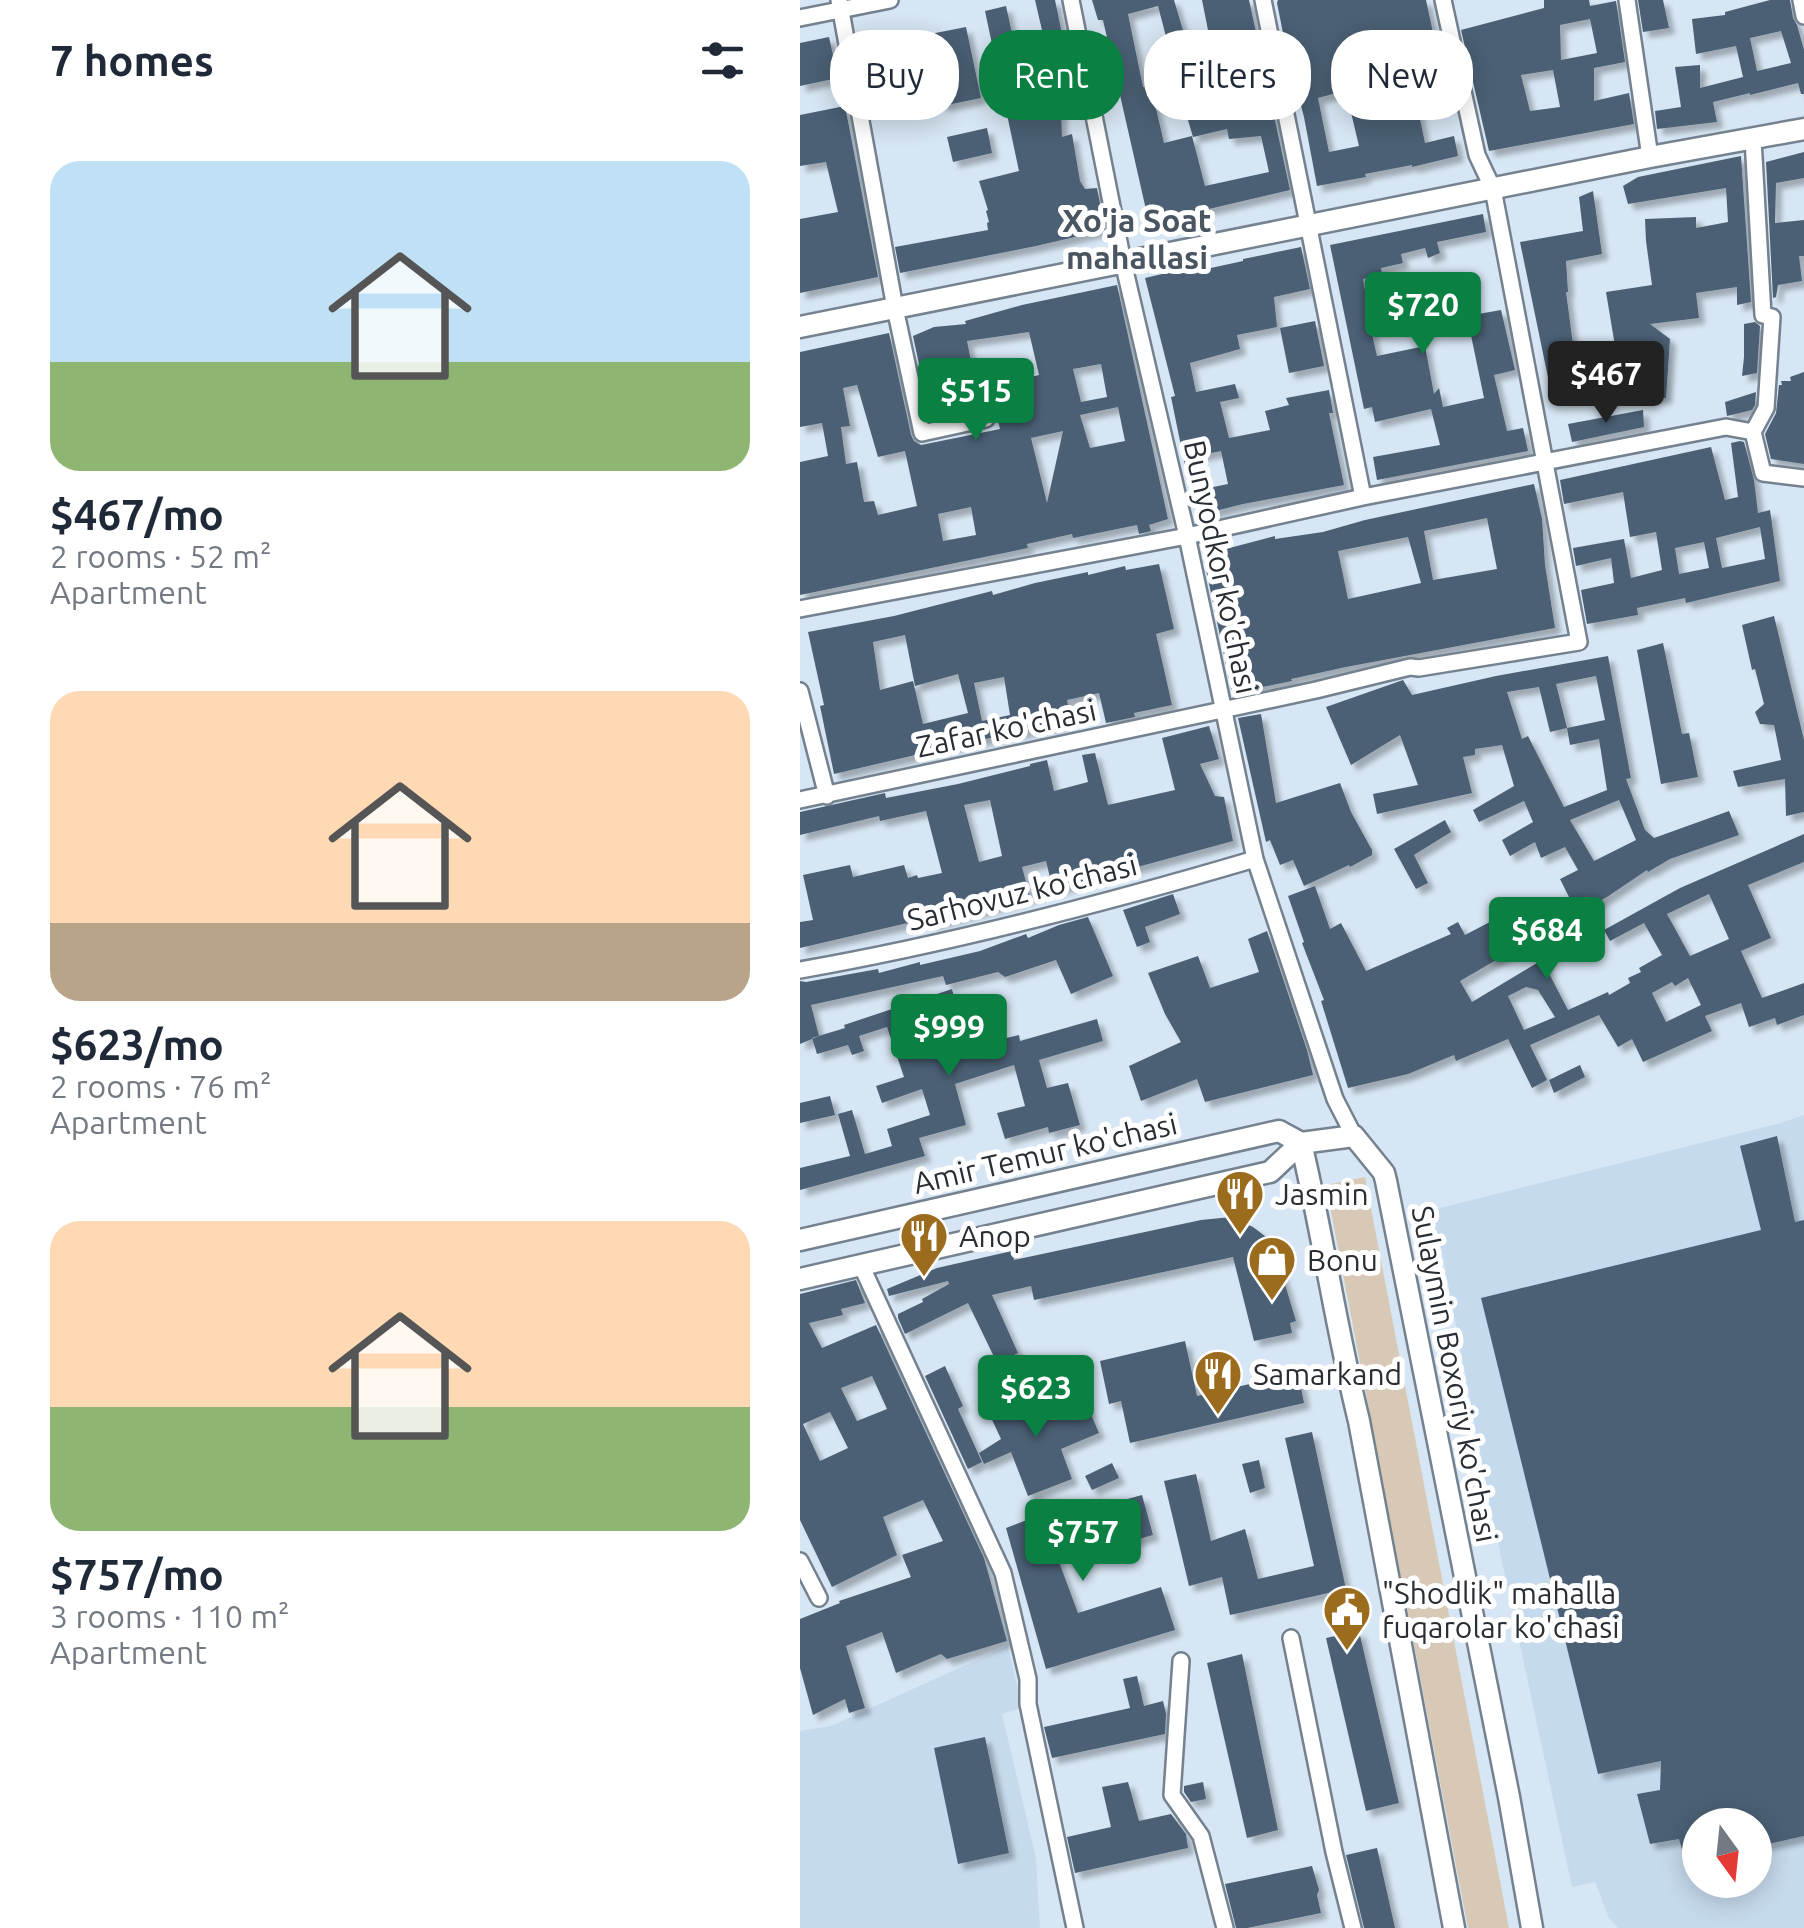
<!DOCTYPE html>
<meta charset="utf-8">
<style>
:root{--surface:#fff;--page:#f2f2f3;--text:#1f2937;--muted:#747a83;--accent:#0b8043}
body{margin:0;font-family:Ubuntu,sans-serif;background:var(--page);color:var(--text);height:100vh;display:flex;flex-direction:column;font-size:38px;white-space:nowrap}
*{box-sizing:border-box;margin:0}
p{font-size:32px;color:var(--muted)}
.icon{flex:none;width:55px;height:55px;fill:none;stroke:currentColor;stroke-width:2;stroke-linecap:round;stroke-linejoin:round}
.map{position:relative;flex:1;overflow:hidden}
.side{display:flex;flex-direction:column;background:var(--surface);width:800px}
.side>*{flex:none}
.hud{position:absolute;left:30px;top:30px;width:822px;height:90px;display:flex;gap:20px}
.needle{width:65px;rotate:165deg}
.controls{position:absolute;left:882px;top:1808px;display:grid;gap:20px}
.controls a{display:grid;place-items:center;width:90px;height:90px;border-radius:50%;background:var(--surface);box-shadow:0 5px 25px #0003;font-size:50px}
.price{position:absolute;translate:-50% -85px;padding:0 22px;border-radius:10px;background:var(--accent);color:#fff;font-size:32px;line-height:65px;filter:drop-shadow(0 2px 5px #0008)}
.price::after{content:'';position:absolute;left:50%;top:60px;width:30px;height:22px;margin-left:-15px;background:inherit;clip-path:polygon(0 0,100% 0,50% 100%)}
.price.selected{background:#222;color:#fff}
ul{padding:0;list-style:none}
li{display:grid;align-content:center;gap:20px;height:530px;padding:0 50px}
li span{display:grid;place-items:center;height:310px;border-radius:30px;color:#555}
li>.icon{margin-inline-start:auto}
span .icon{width:180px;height:180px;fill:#fffc;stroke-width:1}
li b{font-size:42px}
h2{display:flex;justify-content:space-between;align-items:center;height:120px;padding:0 50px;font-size:42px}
.chip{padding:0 35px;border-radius:40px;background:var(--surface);box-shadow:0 5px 25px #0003;font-size:35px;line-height:90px}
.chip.selected{background:var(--accent);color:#fff}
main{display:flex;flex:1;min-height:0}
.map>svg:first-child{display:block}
.built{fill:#c6daed;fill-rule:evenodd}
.green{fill:#d8c9b6}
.building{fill:#4c6074;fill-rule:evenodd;filter:url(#shadow)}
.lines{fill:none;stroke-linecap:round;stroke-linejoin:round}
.street-casing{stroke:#74818e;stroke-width:20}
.secondary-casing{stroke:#74818e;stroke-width:25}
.street{stroke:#fff;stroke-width:15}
.secondary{stroke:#fff;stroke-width:20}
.labels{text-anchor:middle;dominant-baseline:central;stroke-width:10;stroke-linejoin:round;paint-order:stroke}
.street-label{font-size:30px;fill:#282e33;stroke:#fff}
.poi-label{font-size:30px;fill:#282e33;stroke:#fff;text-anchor:start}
.neighbourhood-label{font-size:32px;font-weight:bold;fill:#495561;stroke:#fff}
</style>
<main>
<section class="side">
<h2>7 homes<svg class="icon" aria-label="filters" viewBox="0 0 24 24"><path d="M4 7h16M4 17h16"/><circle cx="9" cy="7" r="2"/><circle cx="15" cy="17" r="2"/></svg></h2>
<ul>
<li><span style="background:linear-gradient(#bfe0f5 65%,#8fb573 0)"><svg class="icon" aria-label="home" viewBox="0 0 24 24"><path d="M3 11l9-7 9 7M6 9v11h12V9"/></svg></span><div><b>$467/mo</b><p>2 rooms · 52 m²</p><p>Apartment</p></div></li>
<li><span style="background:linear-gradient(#ffd9b3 75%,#b9a48a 0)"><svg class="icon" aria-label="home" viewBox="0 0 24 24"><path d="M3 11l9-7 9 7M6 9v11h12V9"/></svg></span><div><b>$623/mo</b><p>2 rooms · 76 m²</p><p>Apartment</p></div></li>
<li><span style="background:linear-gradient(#ffd9b3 60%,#8fb573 0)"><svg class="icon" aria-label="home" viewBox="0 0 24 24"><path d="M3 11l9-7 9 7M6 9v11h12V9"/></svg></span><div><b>$757/mo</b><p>3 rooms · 110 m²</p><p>Apartment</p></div></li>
</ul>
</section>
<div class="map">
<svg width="1004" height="1928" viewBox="0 0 1004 1928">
<defs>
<filter id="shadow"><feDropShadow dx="6" dy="6" stdDeviation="2.5" flood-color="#0004"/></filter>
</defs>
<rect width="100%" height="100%" fill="#d7e6f4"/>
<path class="built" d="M1004 1115V1928H818L809 1918 795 1882 772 1887 689 1501 642 1251 628 1211 977 1124ZM900 1825H955V1880H900Z
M208 1646 222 1708 202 1714 236 1858 240 1928H0V1731L31 1726Z"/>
<path class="green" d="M565 1177 709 1928H668L526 1185Z"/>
<path class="building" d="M235 0H255L263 39 245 43Z
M292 0H374L387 44 409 35 402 0H449L490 190 349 223 303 20H298ZM358 6 369 48 385 44 382 45 399 96 382 100 393 137 427 129 429 139 461 136 469 172 405 186 392 136 364 143 354 100 364 97 360 83 343 87 328 14ZM436 41 445 85 420 92 417 75 408 51Z
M478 0H626L648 103 618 110 625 143 654 136 658 156 612 167V165L565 174 566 177 517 186 504 117 491 67 495 66 487 37 484 38 477 3ZM540 92 544 105 549 104 559 146 529 152 518 98Z
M744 0H789L790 6 816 1 825 62 794 68V101L829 93 834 124 689 151 661 30 744 8ZM790 19 797 53 761 60 760 25ZM753 70 760 107 730 111 721 75Z
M838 0H863L869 28 843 32Z
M970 0H990L993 18 997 25 1004 50V94H1001L998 83 950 95V93L913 102 917 122 857 129 855 111 881 107 875 67 900 65V88L943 77 936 46 896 54 892 19 925 15V12ZM981 31 991 63 957 71 950 38Z
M206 6 216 51 246 44 250 61 212 72 216 96 266 86 270 107 261 111 262 137 272 134 280 181 285 189 297 188 305 230 236 246 100 273 95 247 188 230 187 223 189 222 186 211 188 210 179 181 219 171 185 11Z
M166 27 181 98 142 106 135 70 66 83 59 48Z
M29 37 38 78 0 86V43Z
M45 106 78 277 0 293V219L38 212 26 162 0 166V115Z
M187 128 192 153 153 162 147 137Z
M1004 152V178L976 183 975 223 1004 220V256H999L1002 281 978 285 976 297 973 298 966 162Z
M941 156 951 302 937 305V287L896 293 899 318 850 324 870 339 866 398H846L843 347 815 346 806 292 852 285 846 241 845 219 896 217V228L928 222 926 188 828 204 823 186 838 177Z
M793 191 802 254 766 261 768 292H766L774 352 766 345 774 387 751 392 720 242 783 231 779 197Z
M683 214 686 232 637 242 640 253 628 258 625 248 601 254 603 263 581 268 582 274 563 279 568 308 617 296 620 319 571 330 577 356 625 346 634 394 639 388 643 407 684 398 667 316 701 310 715 370 694 375 707 431 723 428 728 451 577 480 573 457 640 445 631 409 575 422 572 407 564 409 530 245Z
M501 247 510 289 474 297 477 327 437 335 440 349 390 363 396 392 435 384 439 398 420 402 429 438 470 430 465 411 489 405 486 398 529 390 533 413H529L544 485 443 504 399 515 394 491 428 484 421 451 397 456 403 482 389 485 371 397 375 396 345 278 396 266 397 271 443 261V259Z
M317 285 368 519 349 525 351 531 339 534 337 525 273 538 272 534 227 544 228 548 0 595V462L28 456 22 423 0 427V352L89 333 111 435 114 441 121 445 200 429 193 400 130 416 113 336 134 327 166 324 165 321 222 305ZM229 332 239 375 177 391 167 341ZM301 364 307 397 281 402 273 369ZM57 385 78 457 105 451 117 506 78 515 74 501 64 502 57 462 46 464 41 427 50 426 43 388ZM318 407 325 441 290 448 280 415ZM263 431 247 503 231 438ZM171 507 176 535 143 541 138 514Z
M515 321 524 366 489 373 480 328Z
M955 322 960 326 957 373 942 376 944 357V324Z
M1004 372V464L971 459 965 434 976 413 979 385H982L981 381H991L990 377Z
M956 392 955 405 952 410 927 416 925 402Z
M843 410 844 427 772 442 768 424Z
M940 441 944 442 954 480 958 513 970 510 980 581 886 603 885 598 837 608 838 615 787 624 781 590 814 583 811 558 776 566 773 548 824 539 831 578 862 570 856 532 830 537 823 492 764 504 760 480 911 447 925 500 938 497 931 443ZM960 527 965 559 922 568 916 538ZM904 542 909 568 879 574 875 548Z
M734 484 742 519 745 565 755 628 546 667 491 679 492 681 432 693 403 555 475 536V539L523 532 565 520ZM687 518 697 569 633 580 624 531ZM608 537 621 583 548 599 538 551Z
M359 564 374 629 356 634 372 705 334 713 335 717 306 723 299 693 267 700 271 721 257 725 175 741 34 774 20 706 24 705 8 632 94 616 192 591 193 595 235 583 288 572V575L325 566 326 570ZM105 635 115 686 158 674 168 713 123 724 113 681 80 690 73 642ZM204 677 210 715 182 721 174 683Z
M974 616 1004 740V812L986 816 985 779 938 787 933 771 981 760 974 725 960 724 955 712 964 704 955 669 952 670 942 625Z
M863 643 882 734 889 733 898 777 861 784 837 650Z
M808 656 831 778 826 779 845 830 854 838 929 811 939 835 870 859 848 872 847 870 807 897 777 913 760 879 778 870 765 847 741 858 735 842 710 856 702 840 733 822 724 801 679 822 673 810 714 786 702 745 675 749V755L663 757 672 793 577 814 573 794 618 785 600 735 551 765 526 707 603 680 612 695 696 676ZM796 676 805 720 767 728 756 684ZM739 687 750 732 767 728 770 745 799 739 807 790 764 807 728 736 722 739 707 692ZM819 800 836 840 794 861 770 820Z
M461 714 476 803 540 783 551 812 572 850V855L550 867 549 865 504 886 493 860 480 865 470 840 466 842 438 718Z
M409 726 419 759 400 764 415 796 424 797 433 841 253 890 246 861 222 867 230 897 131 924 129 918 0 948V922L13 920 3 875 50 865 53 877 104 865 108 878 117 875 118 878 142 873 126 811 80 821 79 816 0 835V812L85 793 86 798 158 784 230 766V764L247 760 254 791 288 782 282 755 295 753 308 805 375 790 362 738ZM190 800 202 856 179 862 164 805Z
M645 820 651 832 614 855 628 883 616 889 594 849Z
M1004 834V862L948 885 971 938 941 951 962 998 1004 983V1015L977 1025 975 1018 949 1027 941 1003 905 1016 912 1031 843 1062 832 1039 818 1047 799 1015 730 1045 747 1080 732 1088 708 1039 656 1061 654 1055 608 1074 548 1088 521 1001 524 1000 502 943 504 942 488 896 515 886 530 929 541 923 566 971 651 934 647 928 658 922 665 935 705 914 722 945 660 981 672 1002 742 960 768 1010 808 992 809 995 830 983 828 978 841 972 839 968 862 955 844 923 810 941 804 930 880 888ZM909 894 929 939 890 956 867 914ZM888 978 901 1005 866 1022 852 993 872 982 875 986ZM726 987 738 990 755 1017 724 1030 708 996Z
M373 894 380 914 345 927 350 942 337 947 323 910Z
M288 917 313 976 271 994 256 960 205 977 198 972 146 985 143 976 11 1005 19 1036 0 1044V981L6 982 78 969 79 973 120 962V965L180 951 226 934 228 938 259 925Z
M467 931 507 1050 513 1075 405 1102 397 1079 341 1101 329 1066 381 1042 365 1014 348 973 398 956 410 988 459 972 448 939Z
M152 989 158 1012 168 1009 177 1045 219 1035 220 1041 297 1019 303 1041 239 1060 247 1088 268 1083 280 1125 249 1133 248 1127 205 1139 197 1113 225 1106 214 1065 155 1084 166 1125 119 1138 125 1156 0 1190V1168L50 1156 38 1114 52 1110 65 1154 92 1146 87 1129 130 1115 122 1089 82 1103 76 1086 104 1077 87 1027 59 1036 64 1051 52 1055 48 1045 17 1054 12 1038 45 1028 44 1025Z
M780 1065 785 1077 754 1093 749 1080Z
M30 1096 35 1115 0 1123V1103Z
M977 1136 995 1222 1004 1220V1836L955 1847V1825H900V1859L886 1863 879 1839 850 1844 837 1794 860 1790 861 1761 798 1774 681 1298 961 1230 940 1146Z
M431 1217 453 1227 470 1240 475 1251 496 1321 490 1323 492 1333 454 1341 433 1257 234 1300 231 1286 192 1295 218 1353 197 1363 168 1303 105 1334 98 1318V1314L123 1302 122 1299 149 1284 148 1281 89 1296 87 1289 137 1268 212 1251 214 1260 401 1220Z
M56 1280 65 1303 41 1309 43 1315 9 1323 22 1348 76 1325 184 1558 207 1641 147 1659 141 1654 96 1673 82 1632 46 1646 65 1708 49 1713 45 1699 13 1715 0 1668V1619L40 1603 39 1601 111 1577 102 1555 143 1541 123 1500 83 1517 97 1555 32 1587 0 1520V1294ZM72 1376 87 1409 57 1421 41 1388ZM30 1412 48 1448 20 1461 3 1424Z
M385 1341 397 1396 498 1373 504 1403 330 1443 321 1401 309 1404 300 1361Z
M145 1366 163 1406 158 1409 182 1462 168 1469 125 1376Z
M207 1385 224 1418 244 1410 249 1420 286 1403 299 1433 261 1449 272 1479 228 1496 211 1452 184 1464 179 1453 201 1439 182 1398Z
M512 1432 546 1589 430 1615 422 1577 389 1586 364 1481 396 1474 411 1541 445 1529 458 1579 514 1566 485 1438Z
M459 1460 465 1488 450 1493 442 1464Z
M312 1463 319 1478 292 1490 285 1476Z
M342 1495 353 1535 314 1546 311 1537 256 1554 278 1613 361 1587 375 1630 246 1669 206 1528 248 1512 251 1520Z
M559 1631 599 1803 566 1811 526 1638Z
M442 1654 478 1830 447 1838 407 1663Z
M337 1676 344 1706 363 1701 366 1714 365 1734 252 1758 244 1727 330 1708 323 1679Z
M185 1737 209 1853 158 1864 134 1748Z
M328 1782 339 1821 371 1814 386 1834 388 1848 275 1873 267 1837 311 1827 302 1787Z
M403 1782 406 1799 391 1802 384 1792V1786Z
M577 1848 595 1928H564L546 1855Z
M512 1866 519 1890 517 1895 521 1913 447 1928H436L425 1884Z"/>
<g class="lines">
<g class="street-casing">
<path id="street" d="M39 0 95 308 122 433 186 419
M271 0 323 262 387 536 455 859 535 1099 554 1136
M463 0 563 497
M827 0 850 157
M1001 0 1004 16
M0 18 90 0
M953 432 966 408 972 317 963 315 953 139
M0 609 387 536 563 497 926 427 953 432 963 473 1004 478
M0 691 27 796
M0 800 516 690 610 667 619 668 779 642 693 189 677 155 643 0
M0 970C154 943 306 903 455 859
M61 1265 203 1573 228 1679V1704L275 1928
M0 1561 19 1598
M491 1638 534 1852 553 1928
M381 1661 372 1795 401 1836 425 1928"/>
</g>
<g class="secondary-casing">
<path id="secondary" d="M0 327 850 157 1004 129
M501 1143C523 1235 536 1329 559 1421L654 1928
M0 1240 479 1131 501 1143
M0 1279 470 1172 501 1143 554 1136 584 1173 586 1181 709 1797 732 1928"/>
</g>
<use href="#street" class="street"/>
<use href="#secondary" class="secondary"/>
</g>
<defs>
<g id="restaurant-pin" transform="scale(2.5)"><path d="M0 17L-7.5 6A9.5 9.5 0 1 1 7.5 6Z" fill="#9c6c1e" stroke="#fff"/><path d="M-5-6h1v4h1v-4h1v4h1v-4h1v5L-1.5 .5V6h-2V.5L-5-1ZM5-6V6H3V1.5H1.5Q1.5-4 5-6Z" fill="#fff"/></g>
<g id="shop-pin" transform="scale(2.5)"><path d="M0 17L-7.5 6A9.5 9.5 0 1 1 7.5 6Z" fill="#9c6c1e" stroke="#fff"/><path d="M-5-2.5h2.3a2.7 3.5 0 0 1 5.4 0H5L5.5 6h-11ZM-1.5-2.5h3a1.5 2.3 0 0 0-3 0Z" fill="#fff"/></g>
<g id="civic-pin" transform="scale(2.5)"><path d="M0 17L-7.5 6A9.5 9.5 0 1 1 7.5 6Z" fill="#9c6c1e" stroke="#fff"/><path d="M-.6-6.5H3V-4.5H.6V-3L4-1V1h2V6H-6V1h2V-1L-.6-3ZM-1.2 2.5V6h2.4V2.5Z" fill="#fff"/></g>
</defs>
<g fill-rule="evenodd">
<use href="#restaurant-pin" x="440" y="1194"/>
<use href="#restaurant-pin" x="124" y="1236"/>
<use href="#shop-pin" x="472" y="1260"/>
<use href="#restaurant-pin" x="418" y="1374"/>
<use href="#civic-pin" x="547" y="1610"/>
</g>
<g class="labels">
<g class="street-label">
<text transform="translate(421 567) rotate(78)">Bunyodkor ko'chasi</text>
<text transform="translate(206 728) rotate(-12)">Zafar ko'chasi</text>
<text transform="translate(222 892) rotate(-14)">Sarhovuz ko'chasi</text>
<text transform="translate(245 1153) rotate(-13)">Amir Temur ko'chasi</text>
<text transform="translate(655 1374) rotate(79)">Sulaymin Boxoriy ko'chasi</text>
</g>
<g class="poi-label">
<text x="475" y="1194">Jasmin</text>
<text x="159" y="1236">Anop</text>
<text x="507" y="1260">Bonu</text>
<text x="453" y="1374">Samarkand</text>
<text x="582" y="1593">"Shodlik" mahalla<tspan x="582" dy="34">fuqarolar ko'chasi</tspan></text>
</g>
<g class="neighbourhood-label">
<text x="337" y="220">Xo'ja Soat<tspan x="337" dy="37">mahallasi</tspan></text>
</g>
</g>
</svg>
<div class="controls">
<a><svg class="needle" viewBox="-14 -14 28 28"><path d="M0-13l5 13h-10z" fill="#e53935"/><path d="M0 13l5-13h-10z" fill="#747a83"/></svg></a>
</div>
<b class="price" style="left:623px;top:357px">$720</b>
<b class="price selected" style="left:806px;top:426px">$467</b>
<b class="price" style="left:176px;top:443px">$515</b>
<b class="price" style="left:747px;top:982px">$684</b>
<b class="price" style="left:149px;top:1079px">$999</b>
<b class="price" style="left:236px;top:1440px">$623</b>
<b class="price" style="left:283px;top:1584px">$757</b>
<div class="hud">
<a class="chip">Buy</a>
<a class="chip selected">Rent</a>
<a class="chip">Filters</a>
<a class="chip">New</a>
</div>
</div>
</main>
